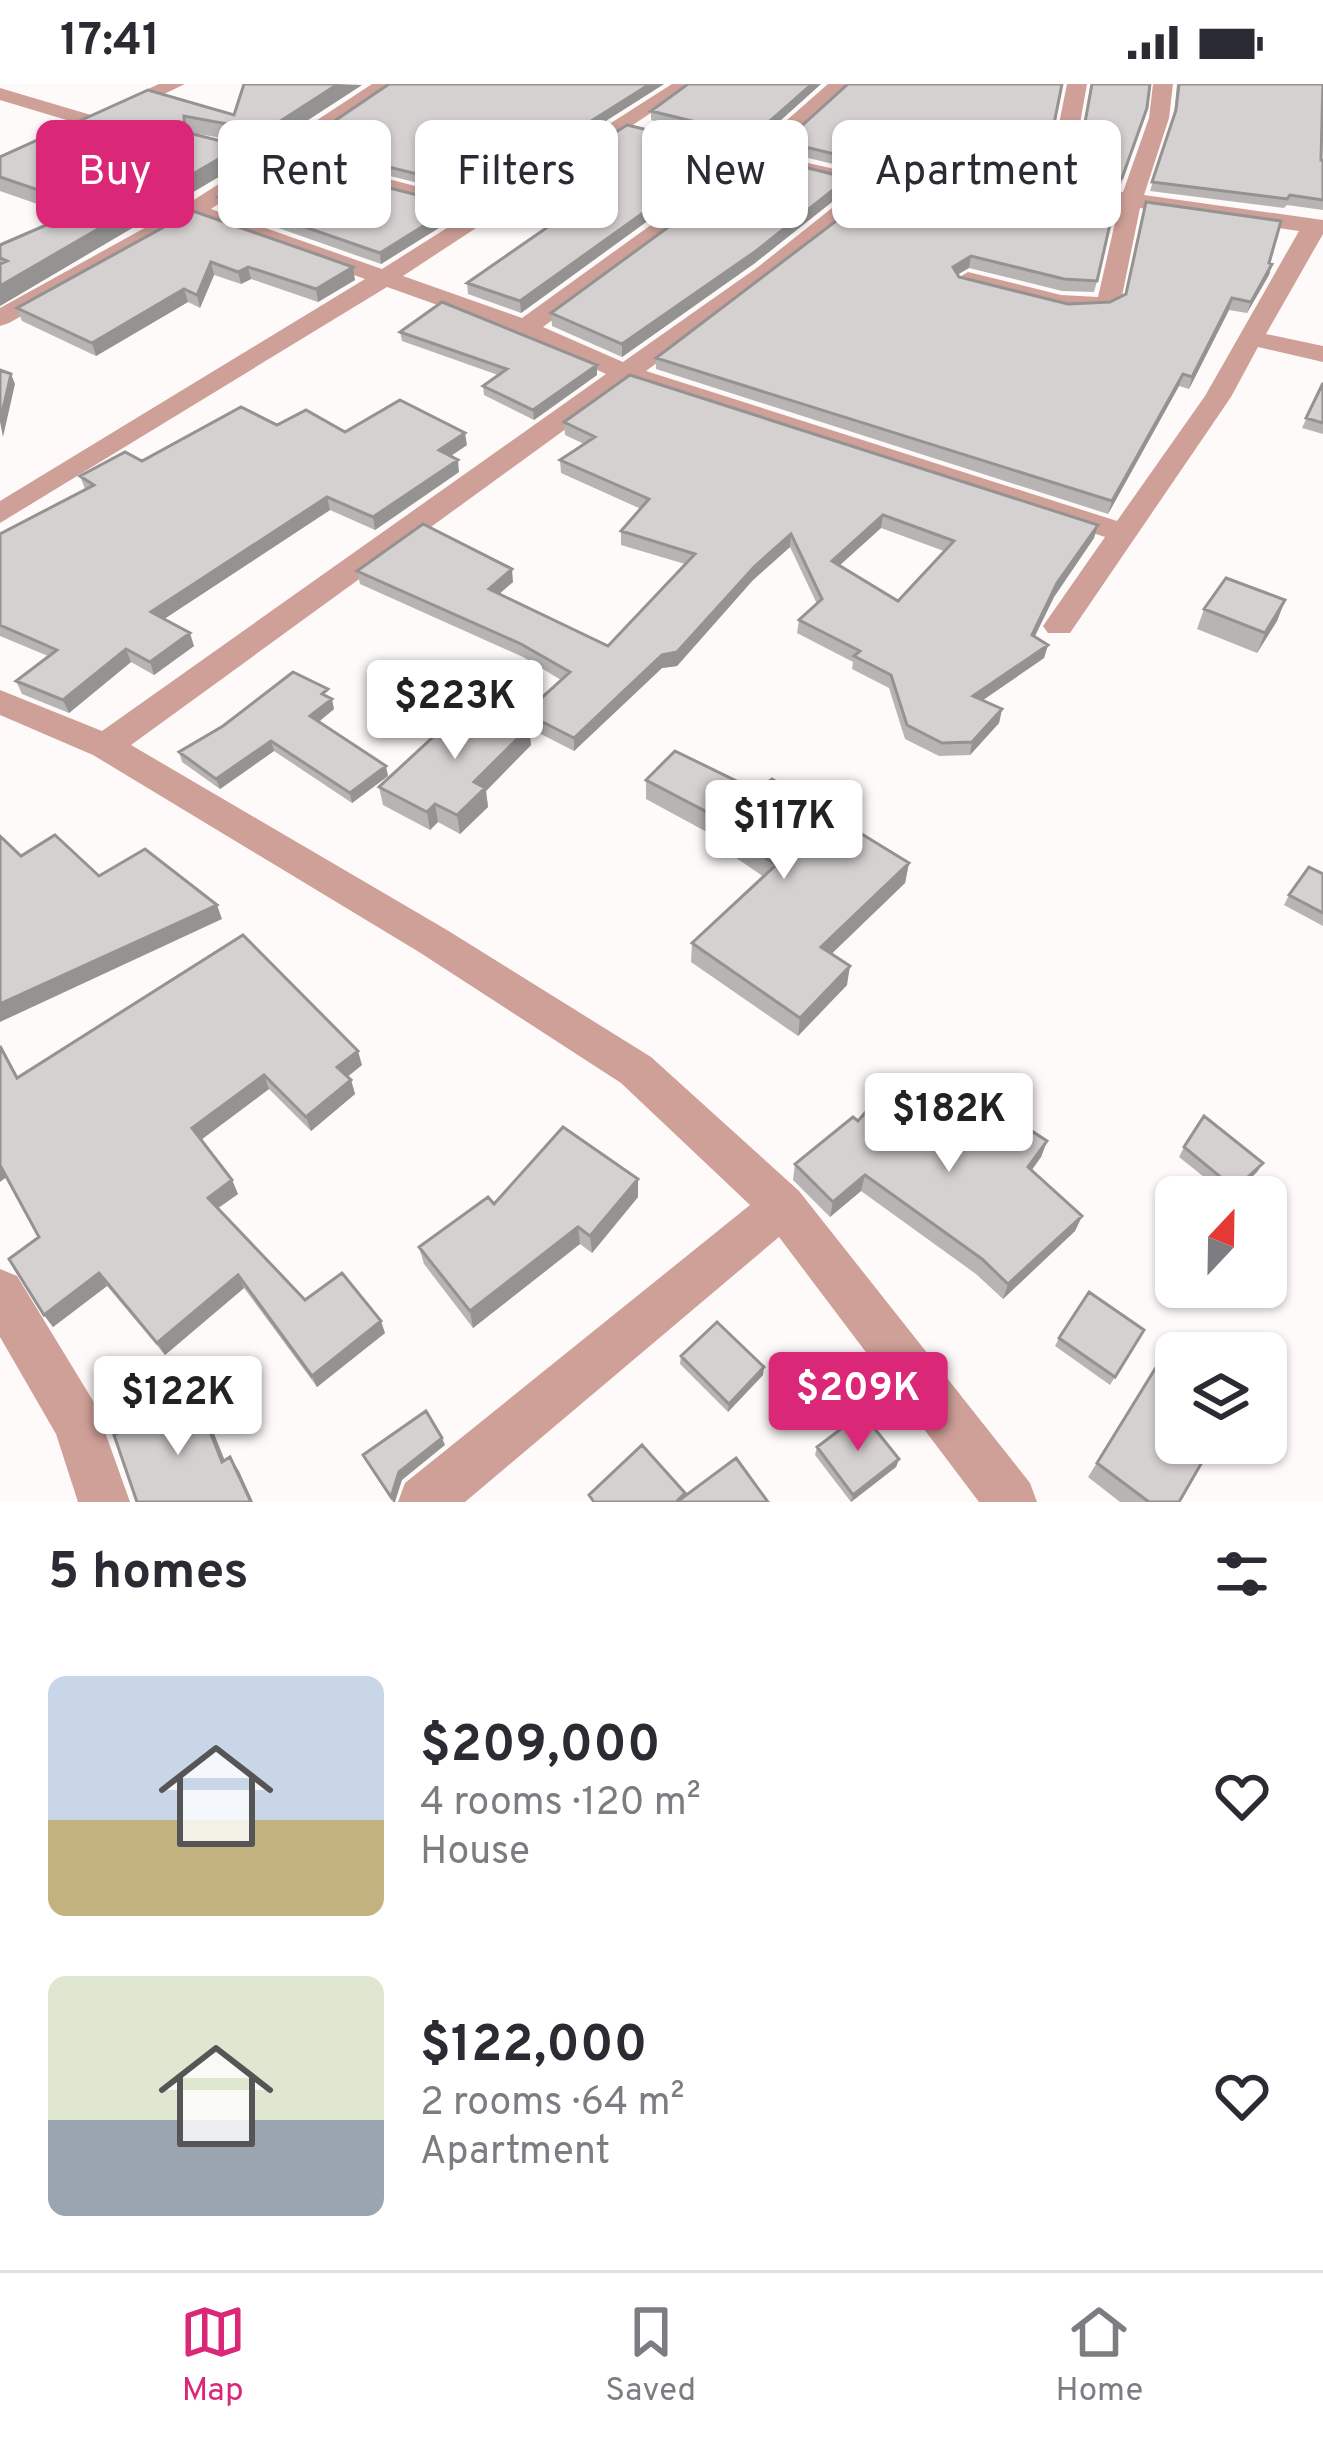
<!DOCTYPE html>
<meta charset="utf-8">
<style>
:root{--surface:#fff;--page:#f7f7f7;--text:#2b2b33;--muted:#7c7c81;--line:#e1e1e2;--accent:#db2777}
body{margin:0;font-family:Overpass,sans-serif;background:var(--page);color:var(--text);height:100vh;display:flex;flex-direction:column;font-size:45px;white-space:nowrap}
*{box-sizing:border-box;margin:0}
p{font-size:39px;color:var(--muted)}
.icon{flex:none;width:66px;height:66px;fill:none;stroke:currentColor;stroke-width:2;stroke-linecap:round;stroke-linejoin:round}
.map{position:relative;height:1418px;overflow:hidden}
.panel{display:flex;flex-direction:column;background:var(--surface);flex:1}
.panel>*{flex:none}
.banner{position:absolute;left:36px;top:36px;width:1251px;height:108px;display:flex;gap:24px}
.needle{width:78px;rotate:22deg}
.controls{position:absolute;left:1155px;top:1092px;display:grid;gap:24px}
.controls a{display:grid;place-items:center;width:132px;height:132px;border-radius:18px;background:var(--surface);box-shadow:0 3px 9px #0004;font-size:60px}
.price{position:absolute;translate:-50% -102px;padding:0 27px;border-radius:12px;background:#fff;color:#222;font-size:39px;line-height:78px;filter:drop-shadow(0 3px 6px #0008)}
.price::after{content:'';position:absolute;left:50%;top:72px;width:36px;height:27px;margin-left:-18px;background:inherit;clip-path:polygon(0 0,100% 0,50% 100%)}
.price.current{background:var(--accent);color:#fff}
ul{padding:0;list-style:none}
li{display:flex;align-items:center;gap:36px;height:300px;padding:0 48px}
li span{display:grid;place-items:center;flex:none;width:336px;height:240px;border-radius:18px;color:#555}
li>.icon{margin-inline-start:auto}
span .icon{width:144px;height:144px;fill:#fffc;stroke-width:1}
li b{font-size:51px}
h2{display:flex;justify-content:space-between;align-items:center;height:144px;padding:0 48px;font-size:51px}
.chip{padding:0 42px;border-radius:18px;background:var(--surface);box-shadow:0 3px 9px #0004;font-size:42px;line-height:108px}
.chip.current{background:var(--accent);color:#fff}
.status{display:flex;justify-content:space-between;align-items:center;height:84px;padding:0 60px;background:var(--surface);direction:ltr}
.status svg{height:33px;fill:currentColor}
.dock{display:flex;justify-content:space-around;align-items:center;height:168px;border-top:3px solid var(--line);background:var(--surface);font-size:33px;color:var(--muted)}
.dock a{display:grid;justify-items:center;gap:6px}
.dock .current{color:var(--accent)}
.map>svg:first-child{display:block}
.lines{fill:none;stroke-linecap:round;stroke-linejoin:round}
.street{fill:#cfa098;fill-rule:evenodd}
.wall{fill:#b7b4b3;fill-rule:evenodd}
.shaded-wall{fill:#959292}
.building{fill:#d5d1d0;stroke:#959292;stroke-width:3;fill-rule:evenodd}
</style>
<div class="status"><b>17:41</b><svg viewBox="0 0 49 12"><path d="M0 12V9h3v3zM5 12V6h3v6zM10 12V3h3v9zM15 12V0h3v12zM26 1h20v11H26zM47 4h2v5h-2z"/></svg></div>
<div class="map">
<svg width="1323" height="1418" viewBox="0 0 1323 1418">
<rect width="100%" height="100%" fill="#fefaf9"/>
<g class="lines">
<path class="street" d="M159 0H185L93 44 0 16V4L91 31Z
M372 0H395L293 70 484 120 672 0H695L403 192 522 234 741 76 676 60V52L753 66 828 0H850L773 71 874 94 1047 99 1067 0H1087L1069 101 1123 108 1149 34 1153 0H1173L1169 34 1144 111 1323 136V150L1266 250 1323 262V278L1258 263 1231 313 1070 549H1048L1043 542 1105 453 629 299 131 661 447 846 651 973 799 1107 1030 1399 1037 1418H979L779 1153 465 1418H398L405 1399 750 1121 621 999 419 868 93 671 0 631V606L102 647 606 290 516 249 387 203 0 439V417L365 195 196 134 9 239 0 242V224L186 121 259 74 254 69 257 64 273 65ZM279 79 469 130 382 185 211 125ZM761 81 857 104 758 183 623 278 543 243ZM879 108 1057 113 1119 121 1098 213 1061 211 968 188 956 195 959 200C998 211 1089 246 1121 217L1140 124 1299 147 1205 312 1117 437 646 287 774 193Z
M0 1185 17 1192 95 1320 130 1418H78L56 1350 0 1253Z"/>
</g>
<path class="wall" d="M389 0H664L483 115 301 70 299 61Z
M821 0 753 61 651 36V27Z
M1062 0 1043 94 875 90 783 68 784 58Z
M1091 0H1149L1145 33 1120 103 1074 97Z
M1177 0H1323L1321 76H1323V126L1287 121 1284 124 1150 107 1174 31Z
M362 1 268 62 187 48 241 62 244 78 0 222V161L69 131 0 107V73L148 6 234 31Z
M731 66 730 77 521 229 468 210 467 199 586 116 568 90V79Z
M882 102 1097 197 1094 208 1062 207 969 184 958 190 959 193 1068 220 1110 218 1272 180 1269 191 1247 229 1229 226 1189 305 1179 302 1108 430 656 285V274Z
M847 106 755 179 622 273 552 242 551 229Z
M218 113 458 132 381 180 221 124Z
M193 127 355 196 318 218 251 195 241 200 214 191 200 224 188 218 96 272 22 237 17 224Z
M400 248 597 281V291L534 336 484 311 483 302 498 291 402 257Z
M1323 299V350L1302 344Z
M564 338 1094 454 1054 513 1035 552 1048 561 1044 574 983 616 1002 625 999 639 970 671 939 672 905 655 889 604 852 585 853 578 797 549 799 536 817 520 790 463 753 496 677 582 662 584 574 667 529 644 531 661 486 707 488 723 460 750 438 738 430 746 383 721 379 703 456 646 526 642 525 629 561 596 523 573 360 500 357 487 513 498 499 510 608 562 685 480 621 461V447L641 425 561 389 560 376 584 360 565 351ZM881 444 944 467 898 517 840 481Z
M277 341 467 361 451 372 459 388 375 446 330 426 164 535 194 562 154 591 131 578 69 629 22 610 16 597 48 572 0 552V450L85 405 80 392Z
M1285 516 1277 537 1257 569 1197 545 1204 525Z
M330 614 334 625 319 638 388 692 352 719 274 667 220 705 182 678 179 668 223 642Z
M646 696 757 707 909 779 905 799 831 870 847 901 798 952 691 878 692 859 764 793 716 760V753L646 715Z
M1323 790V842L1284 821 1289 811Z
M362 981 347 993 351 996 355 1010 311 1047 269 1005 201 1056 232 1096 238 1110 218 1124 305 1216 385 1249 317 1303 244 1204 165 1271 107 1202 53 1243 44 1231 39 1153 7 1093 18 993Z
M858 1037 1047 1057 1041 1073 1032 1086 1082 1132 1075 1147 1003 1215 976 1190 861 1107 830 1133 793 1096 795 1080Z
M1184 1063 1263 1079 1257 1088 1231 1113H1229L1179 1073Z
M638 1113 592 1169 580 1160 473 1244 424 1180 419 1163 494 1120Z
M1144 1246 1110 1301 1055 1262 1059 1254Z
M681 1272 763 1291 728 1328 680 1280Z
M1155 1285 1179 1418H1120L1088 1393Z
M817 1363 899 1375 896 1383 851 1418 815 1371Z"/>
<path class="shaded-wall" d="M338 0 362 1 268 62 265 47Z
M650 0H664L483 115 482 106Z
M812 0H821L753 61V52Z
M241 62 244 78 0 222V202Z
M731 66 730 77 521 229 520 217Z
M848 94 847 106 755 179 622 273V260Z
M457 121 458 132 381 180 380 169Z
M971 172 969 184 952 194 953 183Z
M211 178 214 191 200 224 197 211Z
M1272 180 1269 191 1247 229 1251 218Z
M248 183 251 195 241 200 238 188Z
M353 183 355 196 318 218 316 205Z
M184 205 188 218 96 272 92 259Z
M1232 214 1229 226 1189 305 1192 293Z
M597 281V291L534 336 533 326Z
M11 290 15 300 3 353 0 338Z
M1183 290 1179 302 1108 430 1112 417Z
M465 349 467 361 440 379 439 366Z
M458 376 459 388 375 446 373 433Z
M327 413 330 426 155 541 151 528Z
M883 431 881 444 830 490 832 477Z
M1098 441 1094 454 1054 513 1029 564 1032 551 1057 499Z
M791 450 790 463 753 496 677 582 662 584 574 667V654Z
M512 485 513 498 490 518 489 505Z
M1285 516 1277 537 1257 569 1265 549Z
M190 549 194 562 154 591 150 578Z
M1048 561 1044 574 970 625 973 612Z
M126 565 131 578 69 629 63 616Z
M332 615 334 625 313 642 310 632Z
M1002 625 999 639 970 671 972 658Z
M529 643 531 661 486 707 488 723 460 750 457 731 474 698Z
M271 657 274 667 220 705 216 695Z
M386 682 388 692 352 719 350 709Z
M435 720 438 738 430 746 427 728Z
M909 779 905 799 819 882 821 863Z
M217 821 222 835 0 938V920Z
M850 882 847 901 798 952 800 934Z
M358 967 362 981 342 997 337 983Z
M264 991 269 1005 198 1058 192 1044Z
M351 996 355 1010 311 1047 306 1033Z
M1047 1057 1041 1073 1022 1099 1028 1083Z
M1263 1079 1257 1088 1231 1113 1235 1105Z
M0 1080 8 1092 0 1098Z
M865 1091 861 1107 830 1133 833 1118Z
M638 1095V1113L592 1169 590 1152Z
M232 1096 238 1110 214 1127 208 1114Z
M1082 1132 1075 1147 1003 1215 1008 1200Z
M578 1143 580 1160 473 1244 470 1227Z
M99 1189 107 1202 53 1243 44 1231Z
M238 1191 244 1204 165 1271 157 1259Z
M381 1237 385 1249 317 1303 312 1292Z
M764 1283 763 1291 728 1328 729 1320Z
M194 1307 203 1322 231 1392 222 1378Z
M442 1354 445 1361 402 1396 395 1418H393L391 1413 399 1388Z
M230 1373 239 1387 253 1418H251Z
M899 1375 896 1383 851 1418 853 1411Z"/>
<path class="building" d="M244 0H338L265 47 184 32 185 48 241 62 0 202V180L7 177 0 174V161L88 123 0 93V73L148 6 234 31Z
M389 0H650L482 106 299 61Z
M688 0H812L753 52 651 27Z
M848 0H1062L1045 85 876 80 784 58Z
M1092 0H1150L1147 24 1122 94 1076 88Z
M1179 0H1323L1321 76H1323V116L1290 111 1287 115 1152 98 1176 26Z
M627 41 731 66 520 217 467 199 591 113 568 79Z
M764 73 848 94 756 167 622 260 551 229Z
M275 75 457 121 380 169 218 113Z
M882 102 1059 107 1116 114 1097 197 1064 195 971 172 953 183 959 193 1068 220 1110 218 1126 210 1146 118 1281 137 1269 179 1272 180 1251 218 1232 214 1192 293 1183 290 1112 417 656 274Z
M193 127 353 183 316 205 248 183 238 188 211 178 197 211 184 205 92 259 17 224Z
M442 218 597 281 533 326 483 302 507 285 400 248Z
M0 286 11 290 0 338Z
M630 291 1098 441 1057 499 1032 551 1048 561 973 612 1002 625 972 658 942 659 907 641 891 591 854 572 860 567 799 536 822 515 791 450 754 483 677 568 662 571 574 654 525 629 570 588 521 560 357 487 423 440 512 485 489 505 608 562 695 470 621 447 649 415 560 376 595 353 564 338ZM883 431 954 457 898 517 832 477Z
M1323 299V339L1306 334Z
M400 316 465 349 439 366 458 376 373 433 327 413 151 528 190 549 150 578 126 565 63 616 16 597 57 566 0 541V450L94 401 80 392 125 368 142 377 241 323 277 341 306 326 345 348Z
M1226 494 1285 516 1265 549 1204 525Z
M293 588 328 605 322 610 332 615 310 632 386 682 350 709 271 657 216 695 179 668 223 642Z
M484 621 529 643 474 698 485 704 457 731 435 720 427 728 379 703 446 641 456 646Z
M675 667 757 707 772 695 909 779 821 863 850 882 800 934 692 859 776 781 717 741 722 736 646 696Z
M55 751 99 792 145 765 217 821 0 920V752L21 772Z
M1309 783 1323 790V829L1289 811Z
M243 851 358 967 337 983 351 996 306 1033 264 991 192 1044 232 1096 208 1114 305 1216 342 1189 381 1237 312 1292 238 1191 157 1259 99 1189 44 1231 9 1175 39 1153 0 1081V962L17 994Z
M898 991 994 1053 1010 1033 1047 1057 1028 1083 1082 1132 1008 1200 982 1175 865 1091 833 1118 795 1080 853 1033 858 1037Z
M1204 1032 1263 1079 1235 1105 1184 1063Z
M563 1043 638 1095 590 1152 578 1143 470 1227 419 1163 488 1113 494 1120Z
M1089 1208 1144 1246 1115 1293 1059 1254Z
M717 1238 764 1283 729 1320 681 1272Z
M1155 1285 1176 1300V1359H1213L1179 1418H1149L1097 1379Z
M194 1307 222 1378 230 1373 251 1418H137L114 1351Z
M426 1327 442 1354 399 1388 391 1413 363 1371Z
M862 1329 899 1375 853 1411 817 1363Z
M642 1361 685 1409 676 1418H594L589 1411Z
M736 1374 768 1418H677Z"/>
</svg>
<div class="controls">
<a><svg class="needle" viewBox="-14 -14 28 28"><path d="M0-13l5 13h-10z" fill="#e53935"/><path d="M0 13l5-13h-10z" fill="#7c7c81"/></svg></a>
<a><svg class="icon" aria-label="layers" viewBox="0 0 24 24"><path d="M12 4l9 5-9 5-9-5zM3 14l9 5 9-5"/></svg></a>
</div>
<b class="price" style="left:455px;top:678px">$223K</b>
<b class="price" style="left:784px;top:798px">$117K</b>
<b class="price" style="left:949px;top:1091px">$182K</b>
<b class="price current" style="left:858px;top:1370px">$209K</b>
<b class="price" style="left:178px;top:1374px">$122K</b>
<div class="banner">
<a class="chip current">Buy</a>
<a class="chip">Rent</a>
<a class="chip">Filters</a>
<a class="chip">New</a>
<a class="chip">Apartment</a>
</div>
</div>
<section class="panel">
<h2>5 homes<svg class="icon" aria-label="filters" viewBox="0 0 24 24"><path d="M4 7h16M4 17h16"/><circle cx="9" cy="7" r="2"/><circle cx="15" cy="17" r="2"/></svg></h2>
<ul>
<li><span style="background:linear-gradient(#c9d6e8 60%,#c2b280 0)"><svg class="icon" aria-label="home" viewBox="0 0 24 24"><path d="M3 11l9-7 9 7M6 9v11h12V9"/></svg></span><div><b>$209,000</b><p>4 rooms · 120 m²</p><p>House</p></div><svg class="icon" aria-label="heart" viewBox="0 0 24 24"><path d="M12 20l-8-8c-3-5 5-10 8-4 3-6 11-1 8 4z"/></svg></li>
<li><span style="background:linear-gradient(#dfe7d0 60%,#9aa5b1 0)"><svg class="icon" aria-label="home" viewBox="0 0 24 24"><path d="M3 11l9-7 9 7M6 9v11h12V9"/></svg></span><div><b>$122,000</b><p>2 rooms · 64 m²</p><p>Apartment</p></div><svg class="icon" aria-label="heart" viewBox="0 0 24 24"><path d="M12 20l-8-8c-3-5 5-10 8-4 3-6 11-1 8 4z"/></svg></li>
</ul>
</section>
<nav class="dock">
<a class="current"><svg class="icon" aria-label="map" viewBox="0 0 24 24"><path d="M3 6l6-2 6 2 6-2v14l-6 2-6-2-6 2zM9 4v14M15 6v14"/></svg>Map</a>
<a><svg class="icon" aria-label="saved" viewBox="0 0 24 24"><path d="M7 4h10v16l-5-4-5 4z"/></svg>Saved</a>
<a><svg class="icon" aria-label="home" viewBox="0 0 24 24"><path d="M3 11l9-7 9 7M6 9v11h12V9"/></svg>Home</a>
</nav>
